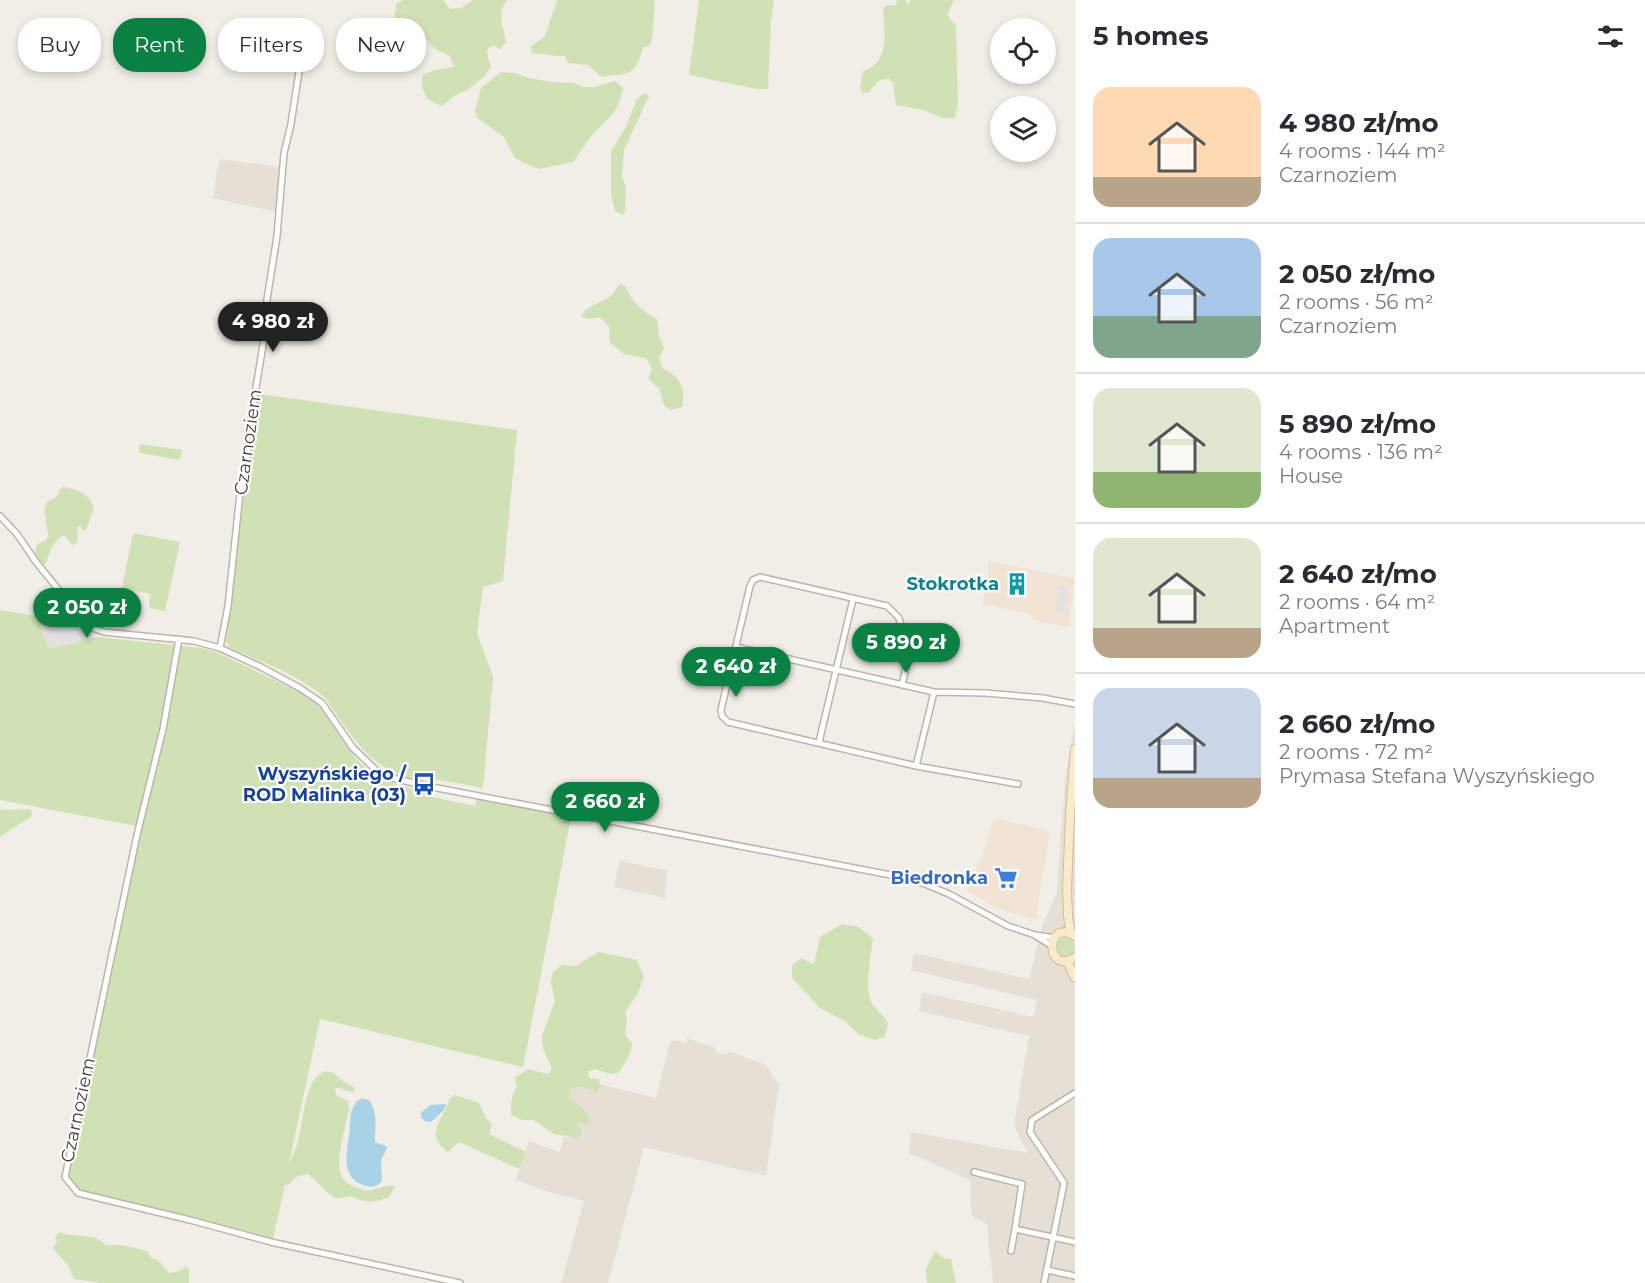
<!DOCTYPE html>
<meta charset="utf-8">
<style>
:root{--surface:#fff;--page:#f2f2f3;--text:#2b2b33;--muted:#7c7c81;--line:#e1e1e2;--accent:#0b8043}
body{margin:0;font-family:Montserrat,sans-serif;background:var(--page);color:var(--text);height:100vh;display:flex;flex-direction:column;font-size:22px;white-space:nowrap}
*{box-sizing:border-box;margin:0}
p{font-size:20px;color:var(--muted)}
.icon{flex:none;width:33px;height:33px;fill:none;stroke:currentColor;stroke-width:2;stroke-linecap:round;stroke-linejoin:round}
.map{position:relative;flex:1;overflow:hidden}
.panel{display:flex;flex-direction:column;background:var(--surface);width:570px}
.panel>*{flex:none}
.hud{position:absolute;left:18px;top:18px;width:570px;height:54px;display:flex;gap:12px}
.buttons{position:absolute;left:990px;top:18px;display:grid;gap:12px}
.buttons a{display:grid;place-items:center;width:66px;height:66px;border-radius:50%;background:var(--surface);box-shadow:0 3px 9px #0003;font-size:30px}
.price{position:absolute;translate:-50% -51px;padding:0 14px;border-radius:21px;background:var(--accent);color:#fff;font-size:20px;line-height:39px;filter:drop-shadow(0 2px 3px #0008)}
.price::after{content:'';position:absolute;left:50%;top:36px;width:18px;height:14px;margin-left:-9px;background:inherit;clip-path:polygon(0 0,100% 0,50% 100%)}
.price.selected{background:#222;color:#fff}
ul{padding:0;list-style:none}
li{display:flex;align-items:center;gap:18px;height:150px;padding:0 18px}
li+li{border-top:2px solid var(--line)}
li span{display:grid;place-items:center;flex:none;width:168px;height:120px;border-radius:18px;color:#555}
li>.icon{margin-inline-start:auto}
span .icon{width:72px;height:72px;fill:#fffc;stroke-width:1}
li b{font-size:26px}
h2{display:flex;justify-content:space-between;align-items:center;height:72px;padding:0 18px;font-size:26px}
.chip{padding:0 21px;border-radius:24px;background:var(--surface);box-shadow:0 3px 9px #0003;font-size:21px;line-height:54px}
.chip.selected{background:var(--accent);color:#fff}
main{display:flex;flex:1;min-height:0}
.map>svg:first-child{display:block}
.residential{fill:#e5dfd6}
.commercial{fill:#f1e4d5}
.green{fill:#cfe1b5}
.parking{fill:#e3e1df}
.water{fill:#aad2e7}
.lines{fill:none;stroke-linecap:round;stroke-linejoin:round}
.minor-casing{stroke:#bcb5ab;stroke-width:8}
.secondary-casing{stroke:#ccbd9c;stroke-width:10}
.minor{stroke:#fff;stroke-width:5}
.secondary{stroke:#f8ebcb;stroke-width:8}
.labels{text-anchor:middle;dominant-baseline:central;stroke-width:4.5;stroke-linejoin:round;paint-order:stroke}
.street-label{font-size:18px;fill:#443e37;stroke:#fff}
.culture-label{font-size:18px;font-weight:bold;fill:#0d838f;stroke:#fff;text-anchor:end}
.transit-label{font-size:18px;font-weight:bold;fill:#164399;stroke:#fff;text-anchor:end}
.shop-label{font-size:18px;font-weight:bold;fill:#366cbe;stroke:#fff;text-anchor:end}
</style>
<main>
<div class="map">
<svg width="1075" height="1283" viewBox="0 0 1075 1283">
<rect width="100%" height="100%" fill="#f1eee7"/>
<path class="residential" d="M219 159 281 167 276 212 213 198Z
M1075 722V1283H993L987 1224 971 1215 970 1180 909 1153 911 1132 1028 1153 1014 1126 1029 1036 919 1011 922 992 1033 1017 1037 1000 911 970 914 953 1029 979 1042 926 1057 892 1065 780Z
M619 861 667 870 665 898 614 887Z
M687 1038 716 1048V1053L726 1054 730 1052 765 1064 779 1085 766 1176 644 1147 608 1283H561L584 1201 542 1190 516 1180 529 1141 560 1152 564 1137H574L581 1134 579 1126 580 1122 590 1121 589 1114 570 1097 569 1091 573 1088 600 1087 599 1084 656 1098 670 1042 676 1040 687 1043Z"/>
<path class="commercial" d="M989 561 1075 578 1068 627 1033 620 1030 614 983 604Z
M994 818 1050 831 1036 919 998 909 967 891 983 855Z"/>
<path class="green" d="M403 0H443L450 9 461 8 473 0H507C495 18 504 24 506 43L500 49 493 45 487 50 488 59 491 66 485 76 469 89 454 96 442 106 427 99 422 87V75L435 70 454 67 450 56 435 49 427 40 411 39 394 25 396 4Z
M557 0H655L652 40 649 46 643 47C640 58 637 72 624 74 617 76 612 74 605 77L600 76 588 65 568 63 565 56C553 57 545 53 533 54L530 47 545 36Z
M699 0H774L771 21 768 89H757L689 75Z
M897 0H906L907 5 911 0H954L947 15 956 25 958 103 955 118H942L923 110 896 105 893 83 889 79C879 79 874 83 870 92L862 93 860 86 863 71C891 63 884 31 883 8L887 5 895 6Z
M501 72 515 73 529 78 552 82 574 83 584 87H595L615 81 623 88C617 114 613 113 596 131 587 140 581 152 573 162L539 169 529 165 515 158 504 137 477 118 475 111 481 88Z
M645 93 649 96 624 150 622 176 626 188 625 212 623 215 615 211 611 194V151L627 125 637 98Z
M620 284 626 287C632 303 642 310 657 319L659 336 664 348 659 358 662 368C681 377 686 387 682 407L671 410 664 406 659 388 648 379 652 369 646 358 624 354 610 343 609 327 600 317 589 319 581 317 585 310 611 296Z
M259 394 517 430 503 581 483 587 477 633 493 677 483 788 413 775 412 778C368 769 349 731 325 698 299 674 260 662 229 647L226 641 245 489 248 482Z
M140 444 182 450 180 460 139 453Z
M63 487C79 489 100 499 91 517 88 522 89 526 85 530L83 531 81 526H78L77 543 72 545 64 535C52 541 50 553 45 565 37 560 32 553 38 544L46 540 48 536 44 508 48 501C55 499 58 497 59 490Z
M133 533 180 542 165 611 149 608 150 594 122 588Z
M0 610 43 617 42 630 48 647 54 648 97 637 202 648 216 652 306 695C316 703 324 711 332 722 343 738 352 758 368 770 386 783 407 787 428 793V796L475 806 477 799 571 817 523 1067 320 1019 289 1163C293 1156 297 1145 299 1137 303 1121 305 1078 324 1072 327 1071 331 1072 334 1073L340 1079 355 1088 354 1092C347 1093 342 1087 335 1088L336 1095 348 1101 349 1109C346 1126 335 1158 341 1175 343 1182 356 1188 364 1190 375 1192 384 1183 395 1186L389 1197C376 1202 364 1204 352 1196 348 1196 341 1199 336 1198 331 1197 314 1179 308 1174L296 1177 289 1184 285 1185 273 1239 84 1192 78 1189 68 1175 141 827 0 800Z
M31 809 32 816 0 837V810Z
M842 924 858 927 873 938C871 956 863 991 873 1005 878 1011 884 1016 888 1023L885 1037 875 1040 858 1034 846 1022 820 1008 792 978V966L801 958 814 964 820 937Z
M1057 947a9 9 0 1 1 18 0a9 9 0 1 1-18 0Z
M599 952 637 960 644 977 637 995 625 1012 627 1018 625 1034 632 1043C631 1055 625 1063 618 1073L611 1074 595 1069 588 1072 589 1078 599 1079 600 1087 597 1093C589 1088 578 1084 569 1091L570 1097 589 1114 590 1121 587 1125 578 1122 582 1134 579 1138 554 1134 534 1120H522L511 1115C511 1106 511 1094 517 1087L515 1078 528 1069 548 1074 552 1069 543 1048 542 1036 555 1001 551 983 552 973 562 965 575 966Z
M455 1095 479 1103 486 1118 492 1124 489 1134 526 1152 519 1169 459 1142 448 1152C423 1135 444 1118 450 1098Z
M59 1232C77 1239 90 1231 106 1245H121L148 1251 151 1258 158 1260 169 1273 179 1271 185 1267 189 1269V1283H101L74 1279 68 1265 53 1249 57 1241 55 1237Z
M935 1252 938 1253 943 1258 951 1259 956 1283H927L926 1268Z"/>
<path class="parking" d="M1059 586 1068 587 1064 613 1055 611Z
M64 601 93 638 54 648 48 647 41 631 43 617 48 610 64 604Z"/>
<path class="water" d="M363 1098 370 1101C378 1116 375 1127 375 1142L386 1146 387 1148 381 1160 382 1181C378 1186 373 1188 366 1186 341 1179 346 1156 349 1136 352 1121 347 1115 357 1101Z
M446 1104 444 1110 431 1122 425 1121 421 1118V1113L430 1105Z"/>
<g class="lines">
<g class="minor-casing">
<path id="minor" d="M0 516 17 534 36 562 89 627 104 632 194 641 220 648 261 667 300 688 322 703 353 748 377 771 392 778 432 787 896 876 925 884 949 894 1008 926 1035 935 1055 938
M179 639 163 729 137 835 65 1177 78 1193 190 1220 271 1242 460 1283
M736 647 934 692 985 693 1043 698 1075 704
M220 648 228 606 240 493 247 460 248 436 263 345 266 306 277 236 284 153 291 124 302 52
M902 685 909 655 899 618 887 606 760 577 753 580 750 586 721 710 722 716 728 722 916 766 1018 784
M819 742 853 599
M916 766 934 692
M1036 936 1052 946
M974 1172 1022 1184 1015 1229 1075 1242
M1011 1251 1015 1229
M1047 1270 1075 1276
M1044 1283 1064 1183 1030 1132 1032 1120 1075 1093"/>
</g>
<g class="secondary-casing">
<path id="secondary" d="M1071 934 1068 916 1067 889 1070 815 1075 749
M1075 936C1045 917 1045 977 1075 957
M1067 961 1075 978"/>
</g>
<use href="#minor" class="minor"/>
<use href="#secondary" class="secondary"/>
</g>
<defs>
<g id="building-bare" transform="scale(1.8)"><path d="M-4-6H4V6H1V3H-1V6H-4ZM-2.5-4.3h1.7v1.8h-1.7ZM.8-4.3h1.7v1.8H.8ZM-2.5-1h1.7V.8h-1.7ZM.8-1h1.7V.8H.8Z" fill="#0f9aa8" stroke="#fff" stroke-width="2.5" paint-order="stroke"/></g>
<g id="bus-bare" transform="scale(1.8)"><path d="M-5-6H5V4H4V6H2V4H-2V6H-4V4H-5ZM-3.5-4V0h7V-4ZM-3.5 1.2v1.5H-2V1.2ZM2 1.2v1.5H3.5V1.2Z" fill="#1a4fb4" stroke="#fff" stroke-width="2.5" paint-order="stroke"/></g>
<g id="supermarket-bare" transform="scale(1.8)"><path d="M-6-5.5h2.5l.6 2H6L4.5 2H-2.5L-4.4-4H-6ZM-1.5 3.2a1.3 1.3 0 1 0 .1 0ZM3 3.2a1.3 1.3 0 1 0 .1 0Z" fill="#3f7fe0" stroke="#fff" stroke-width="2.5" paint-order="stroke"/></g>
</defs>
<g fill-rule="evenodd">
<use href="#building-bare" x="1017" y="584"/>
<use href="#bus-bare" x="424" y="784"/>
<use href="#supermarket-bare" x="1006" y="878"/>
</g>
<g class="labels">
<g class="street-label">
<text transform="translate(248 442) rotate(-82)">Czarnoziem</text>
<text transform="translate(78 1110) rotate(-78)">Czarnoziem</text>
</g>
<g class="culture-label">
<text x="999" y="584">Stokrotka</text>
</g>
<g class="transit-label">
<text x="406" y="774">Wyszyńskiego /<tspan x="406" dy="21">ROD Malinka (03)</tspan></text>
</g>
<g class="shop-label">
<text x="988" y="878">Biedronka</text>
</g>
</g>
</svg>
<div class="buttons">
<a><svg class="icon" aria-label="locate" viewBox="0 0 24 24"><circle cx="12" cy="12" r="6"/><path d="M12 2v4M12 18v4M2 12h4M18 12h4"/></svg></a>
<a><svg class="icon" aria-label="layers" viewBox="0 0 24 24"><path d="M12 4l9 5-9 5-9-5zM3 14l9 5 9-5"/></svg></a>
</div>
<b class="price selected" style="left:273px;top:353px">4 980 zł</b>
<b class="price" style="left:87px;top:639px">2 050 zł</b>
<b class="price" style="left:906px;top:674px">5 890 zł</b>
<b class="price" style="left:736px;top:698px">2 640 zł</b>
<b class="price" style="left:605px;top:833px">2 660 zł</b>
<div class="hud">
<a class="chip">Buy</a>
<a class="chip selected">Rent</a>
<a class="chip">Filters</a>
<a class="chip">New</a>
</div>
</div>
<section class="panel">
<h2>5 homes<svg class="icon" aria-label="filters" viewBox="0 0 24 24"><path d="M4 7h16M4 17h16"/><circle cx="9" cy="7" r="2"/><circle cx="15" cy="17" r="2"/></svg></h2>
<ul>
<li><span style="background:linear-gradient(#ffd9b3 75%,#b9a48a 0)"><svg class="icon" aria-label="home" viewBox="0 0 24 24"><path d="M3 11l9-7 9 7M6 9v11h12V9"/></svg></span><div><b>4 980 zł/mo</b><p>4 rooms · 144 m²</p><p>Czarnoziem</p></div></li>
<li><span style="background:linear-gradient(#a9c7e8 65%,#7fa58c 0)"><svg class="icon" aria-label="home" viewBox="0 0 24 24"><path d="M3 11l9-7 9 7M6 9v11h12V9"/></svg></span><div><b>2 050 zł/mo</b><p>2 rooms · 56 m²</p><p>Czarnoziem</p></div></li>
<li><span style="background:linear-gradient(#dfe7d0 70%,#8fb573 0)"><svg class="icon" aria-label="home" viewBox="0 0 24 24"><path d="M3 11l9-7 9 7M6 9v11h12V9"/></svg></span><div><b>5 890 zł/mo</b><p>4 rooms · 136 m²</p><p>House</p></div></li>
<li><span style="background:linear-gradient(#dfe7d0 75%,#b9a48a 0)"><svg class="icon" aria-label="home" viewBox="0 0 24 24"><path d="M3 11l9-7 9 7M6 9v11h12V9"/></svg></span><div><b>2 640 zł/mo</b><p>2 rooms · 64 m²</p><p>Apartment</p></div></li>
<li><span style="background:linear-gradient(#c9d6e8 75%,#b9a48a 0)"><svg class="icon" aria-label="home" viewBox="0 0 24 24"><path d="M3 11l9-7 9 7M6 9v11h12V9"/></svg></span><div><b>2 660 zł/mo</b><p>2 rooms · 72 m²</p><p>Prymasa Stefana Wyszyńskiego</p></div></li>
</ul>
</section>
</main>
